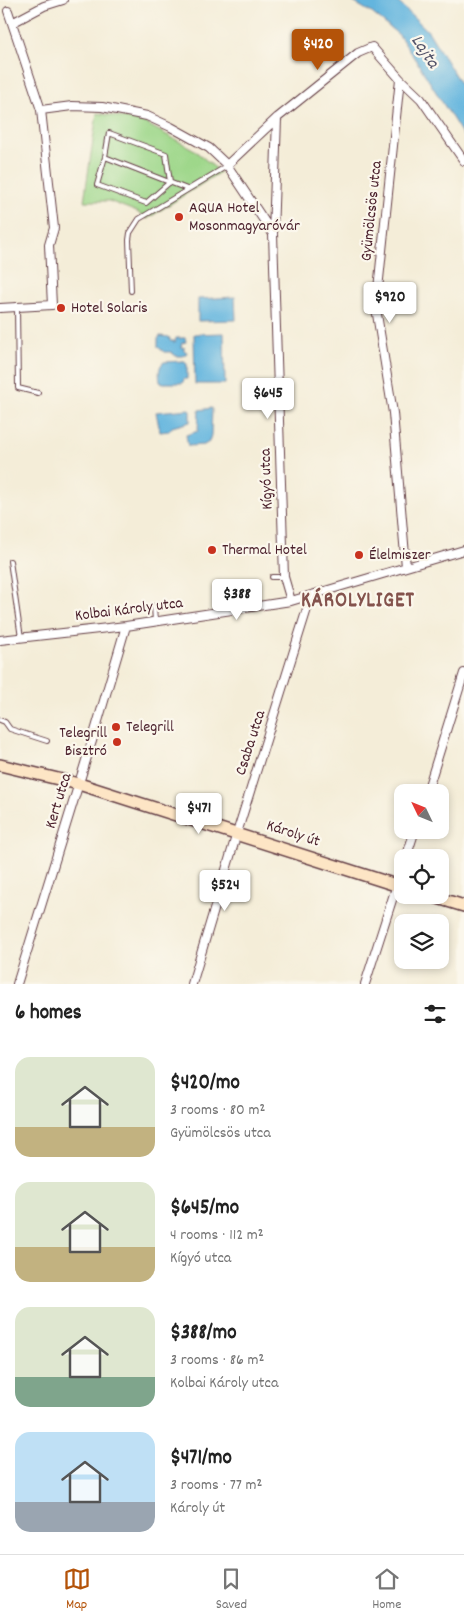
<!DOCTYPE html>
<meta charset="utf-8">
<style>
:root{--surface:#fff;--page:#f2f2f2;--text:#222;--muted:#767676;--line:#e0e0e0;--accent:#b45309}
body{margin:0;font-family:Dekko,sans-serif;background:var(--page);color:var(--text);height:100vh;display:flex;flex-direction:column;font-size:19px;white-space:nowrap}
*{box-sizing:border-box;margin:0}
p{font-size:16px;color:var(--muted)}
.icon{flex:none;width:28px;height:28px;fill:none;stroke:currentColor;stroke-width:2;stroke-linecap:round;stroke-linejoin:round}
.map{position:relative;height:984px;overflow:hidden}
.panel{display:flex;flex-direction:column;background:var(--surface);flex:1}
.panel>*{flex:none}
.needle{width:32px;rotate:313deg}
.buttons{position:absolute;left:394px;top:784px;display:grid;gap:10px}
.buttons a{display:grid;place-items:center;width:55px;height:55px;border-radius:10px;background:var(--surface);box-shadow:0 2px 8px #0003;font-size:25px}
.price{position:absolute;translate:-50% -42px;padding:0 11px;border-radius:5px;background:#fff;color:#222;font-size:16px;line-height:32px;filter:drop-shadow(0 1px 2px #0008)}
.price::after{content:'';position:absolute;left:50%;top:30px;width:15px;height:11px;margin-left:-8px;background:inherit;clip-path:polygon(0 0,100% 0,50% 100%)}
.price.active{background:var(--accent);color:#fff}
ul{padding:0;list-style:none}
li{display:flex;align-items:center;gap:15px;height:125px;padding:0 15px}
li span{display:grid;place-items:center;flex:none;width:140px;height:100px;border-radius:15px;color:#555}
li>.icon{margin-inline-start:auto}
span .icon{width:60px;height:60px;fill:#fffc;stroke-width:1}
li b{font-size:21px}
h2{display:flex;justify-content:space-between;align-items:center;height:60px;padding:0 15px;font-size:21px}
.tabs{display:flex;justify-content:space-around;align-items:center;height:70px;border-top:1px solid var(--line);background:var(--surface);font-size:14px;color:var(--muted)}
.tabs a{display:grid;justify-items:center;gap:2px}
.tabs .active{color:var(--accent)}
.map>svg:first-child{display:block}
.green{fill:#9ed78a;stroke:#747b5a}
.water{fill:#63b5de;stroke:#566a84}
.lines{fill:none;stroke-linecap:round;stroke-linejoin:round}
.lane-casing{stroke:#643e45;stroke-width:6}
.street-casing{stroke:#643e45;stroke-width:10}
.secondary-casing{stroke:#643e45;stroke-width:14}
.lane{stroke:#fff;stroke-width:4}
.street{stroke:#fff;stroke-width:8}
.secondary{stroke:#fde5c5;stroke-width:11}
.poi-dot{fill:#c8321e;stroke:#fbf7ec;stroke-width:2}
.labels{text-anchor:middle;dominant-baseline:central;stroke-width:4.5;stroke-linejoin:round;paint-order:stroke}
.poi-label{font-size:16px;fill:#4a1f2b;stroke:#fbf7ec;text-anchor:start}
.street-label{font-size:16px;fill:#4a1f2b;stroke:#fbf7ec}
.water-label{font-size:18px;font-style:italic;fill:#53546a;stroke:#fbf7ec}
.district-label{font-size:21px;font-weight:bold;letter-spacing:1px;fill:#84534d;stroke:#fbf7ec}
</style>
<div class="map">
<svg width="464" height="984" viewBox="0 0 464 984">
<rect width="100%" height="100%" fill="#fbf7ec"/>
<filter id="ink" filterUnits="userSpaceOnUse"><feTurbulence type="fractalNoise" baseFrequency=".02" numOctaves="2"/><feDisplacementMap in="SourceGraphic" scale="10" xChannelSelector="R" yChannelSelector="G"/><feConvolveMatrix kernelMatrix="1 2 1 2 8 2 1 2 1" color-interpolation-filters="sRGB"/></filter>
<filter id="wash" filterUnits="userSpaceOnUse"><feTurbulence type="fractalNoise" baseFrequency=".0096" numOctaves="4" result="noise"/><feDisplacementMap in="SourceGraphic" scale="20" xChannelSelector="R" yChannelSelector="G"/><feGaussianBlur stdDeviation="1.12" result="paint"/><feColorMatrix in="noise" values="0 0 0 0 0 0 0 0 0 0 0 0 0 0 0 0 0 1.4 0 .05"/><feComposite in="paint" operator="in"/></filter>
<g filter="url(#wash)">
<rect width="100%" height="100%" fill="#f4edd8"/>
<path class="green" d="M97 113 141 121 193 149 220 172 147 219 137 212 109 201H84Z"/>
<path class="water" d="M350 0H394L399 3 428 31 464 90V137L419 65 399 35 372 13Z
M235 297 236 320 198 321V299Z
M224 333 225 384H195L194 334Z
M160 336 169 337 171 342 173 340V342H175L176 338H185L186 342 182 343 181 347 185 348 183 350 187 352C185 357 180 356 176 356L171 352H164L158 347V339Z
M183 361 187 364V379H184L183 383H164L160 382C159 375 158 366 164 362Z
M212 408 211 435 209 442 204 445 188 446 186 435 198 431 199 410Z
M190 409V422L172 427 169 431 160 432 156 412Z"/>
</g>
<g filter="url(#ink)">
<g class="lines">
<g class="lane-casing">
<path id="lane" d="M109 133 166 154 170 182 146 203 97 185 105 157Z
M105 157 187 189
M131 291 129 240 130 233 139 219 227 166
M17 307 18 388 38 393
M10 561 21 638
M272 577H284
M154 606 155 622
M0 720 5 722 10 729 47 741"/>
</g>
<g class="street-casing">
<path id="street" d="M12 23 44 6 63 0
M400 79 376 308 393 413 406 567
M41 110 72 106 102 107 147 116 171 127 209 148 227 165 273 234
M277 118 273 234 284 577 291 601
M227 165 277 118 358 53 372 47 400 79 421 99 464 161
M0 308 52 305 49 245 54 228 41 110 8 11
M0 640 126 626 291 601 464 550
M427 792 464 673
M406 858 415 830
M17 984 96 728 126 626
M192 984 237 833 311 596
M365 984 402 869"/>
</g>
<g class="secondary-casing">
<path id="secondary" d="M0 765 79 784 402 887
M428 895 464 906"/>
</g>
<use href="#lane" class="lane"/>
<use href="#street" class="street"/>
<use href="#secondary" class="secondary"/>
</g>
</g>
<g class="poi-dot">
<circle cx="179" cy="217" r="5"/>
<circle cx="61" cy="308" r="5"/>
<circle cx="212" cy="550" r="5"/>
<circle cx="359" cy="555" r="5"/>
<circle cx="116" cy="727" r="5"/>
<circle cx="117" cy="742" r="5"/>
</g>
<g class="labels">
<g class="poi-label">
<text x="189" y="208">AQUA Hotel<tspan x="189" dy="18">Mosonmagyaróvár</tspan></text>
<text x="71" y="308">Hotel Solaris</text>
<text x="222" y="550">Thermal Hotel</text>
<text x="369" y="555">Élelmiszer</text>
<text x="126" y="727">Telegrill</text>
<text x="107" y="733" text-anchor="end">Telegrill<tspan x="107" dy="18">Bisztró</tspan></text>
</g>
<g class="street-label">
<text transform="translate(372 211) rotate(-84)">Gyümölcsös utca</text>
<text transform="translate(267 479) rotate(-92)">Kígyó utca</text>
<text transform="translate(129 610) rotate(-7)">Kolbai Károly utca</text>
<text transform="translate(251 743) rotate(-72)">Csaba utca</text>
<text transform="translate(59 801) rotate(-73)">Kert utca</text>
<text transform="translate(293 834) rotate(18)">Károly út</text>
</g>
<g class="water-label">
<text transform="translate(424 52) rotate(56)">Lajta</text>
</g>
<g class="district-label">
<text x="358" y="602">KÁROLYLIGET</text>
</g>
</g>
</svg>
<div class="buttons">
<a><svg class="needle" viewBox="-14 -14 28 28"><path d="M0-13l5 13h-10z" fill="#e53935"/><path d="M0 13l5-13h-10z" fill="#767676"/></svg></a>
<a><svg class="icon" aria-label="locate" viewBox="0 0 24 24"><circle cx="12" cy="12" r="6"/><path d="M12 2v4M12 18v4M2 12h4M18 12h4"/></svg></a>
<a><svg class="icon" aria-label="layers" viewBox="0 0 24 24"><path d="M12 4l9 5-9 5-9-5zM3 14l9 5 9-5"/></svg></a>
</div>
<b class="price active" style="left:318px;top:71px">$420</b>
<b class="price" style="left:390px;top:324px">$920</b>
<b class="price" style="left:268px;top:420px">$645</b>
<b class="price" style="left:237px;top:621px">$388</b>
<b class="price" style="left:199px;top:835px">$471</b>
<b class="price" style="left:225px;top:912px">$524</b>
</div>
<section class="panel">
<h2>6 homes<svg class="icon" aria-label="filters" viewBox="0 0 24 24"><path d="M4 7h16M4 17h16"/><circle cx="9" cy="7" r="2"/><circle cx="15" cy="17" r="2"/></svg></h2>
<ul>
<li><span style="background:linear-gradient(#dfe7d0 70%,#c2b280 0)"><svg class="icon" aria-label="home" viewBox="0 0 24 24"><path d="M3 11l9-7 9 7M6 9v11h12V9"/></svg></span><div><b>$420/mo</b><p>3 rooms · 80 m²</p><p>Gyümölcsös utca</p></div></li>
<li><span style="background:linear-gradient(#dfe7d0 65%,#c2b280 0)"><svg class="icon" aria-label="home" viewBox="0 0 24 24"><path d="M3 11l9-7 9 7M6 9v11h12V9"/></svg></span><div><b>$645/mo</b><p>4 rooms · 112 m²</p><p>Kígyó utca</p></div></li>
<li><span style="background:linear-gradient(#dfe7d0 70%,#7fa58c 0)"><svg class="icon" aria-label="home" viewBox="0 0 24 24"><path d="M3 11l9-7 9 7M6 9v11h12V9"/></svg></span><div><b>$388/mo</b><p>3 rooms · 86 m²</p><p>Kolbai Károly utca</p></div></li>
<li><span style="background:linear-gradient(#bfe0f5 70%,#9aa5b1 0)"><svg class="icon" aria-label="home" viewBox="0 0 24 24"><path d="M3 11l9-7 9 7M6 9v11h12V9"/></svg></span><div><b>$471/mo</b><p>3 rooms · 77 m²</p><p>Károly út</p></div></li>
</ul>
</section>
<nav class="tabs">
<a class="active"><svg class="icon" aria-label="map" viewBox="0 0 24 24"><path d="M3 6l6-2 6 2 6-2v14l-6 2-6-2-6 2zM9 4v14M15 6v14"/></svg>Map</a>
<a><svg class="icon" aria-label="saved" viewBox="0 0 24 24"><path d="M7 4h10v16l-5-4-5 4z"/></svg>Saved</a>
<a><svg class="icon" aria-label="home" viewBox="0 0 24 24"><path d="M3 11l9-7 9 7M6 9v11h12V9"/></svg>Home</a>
</nav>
